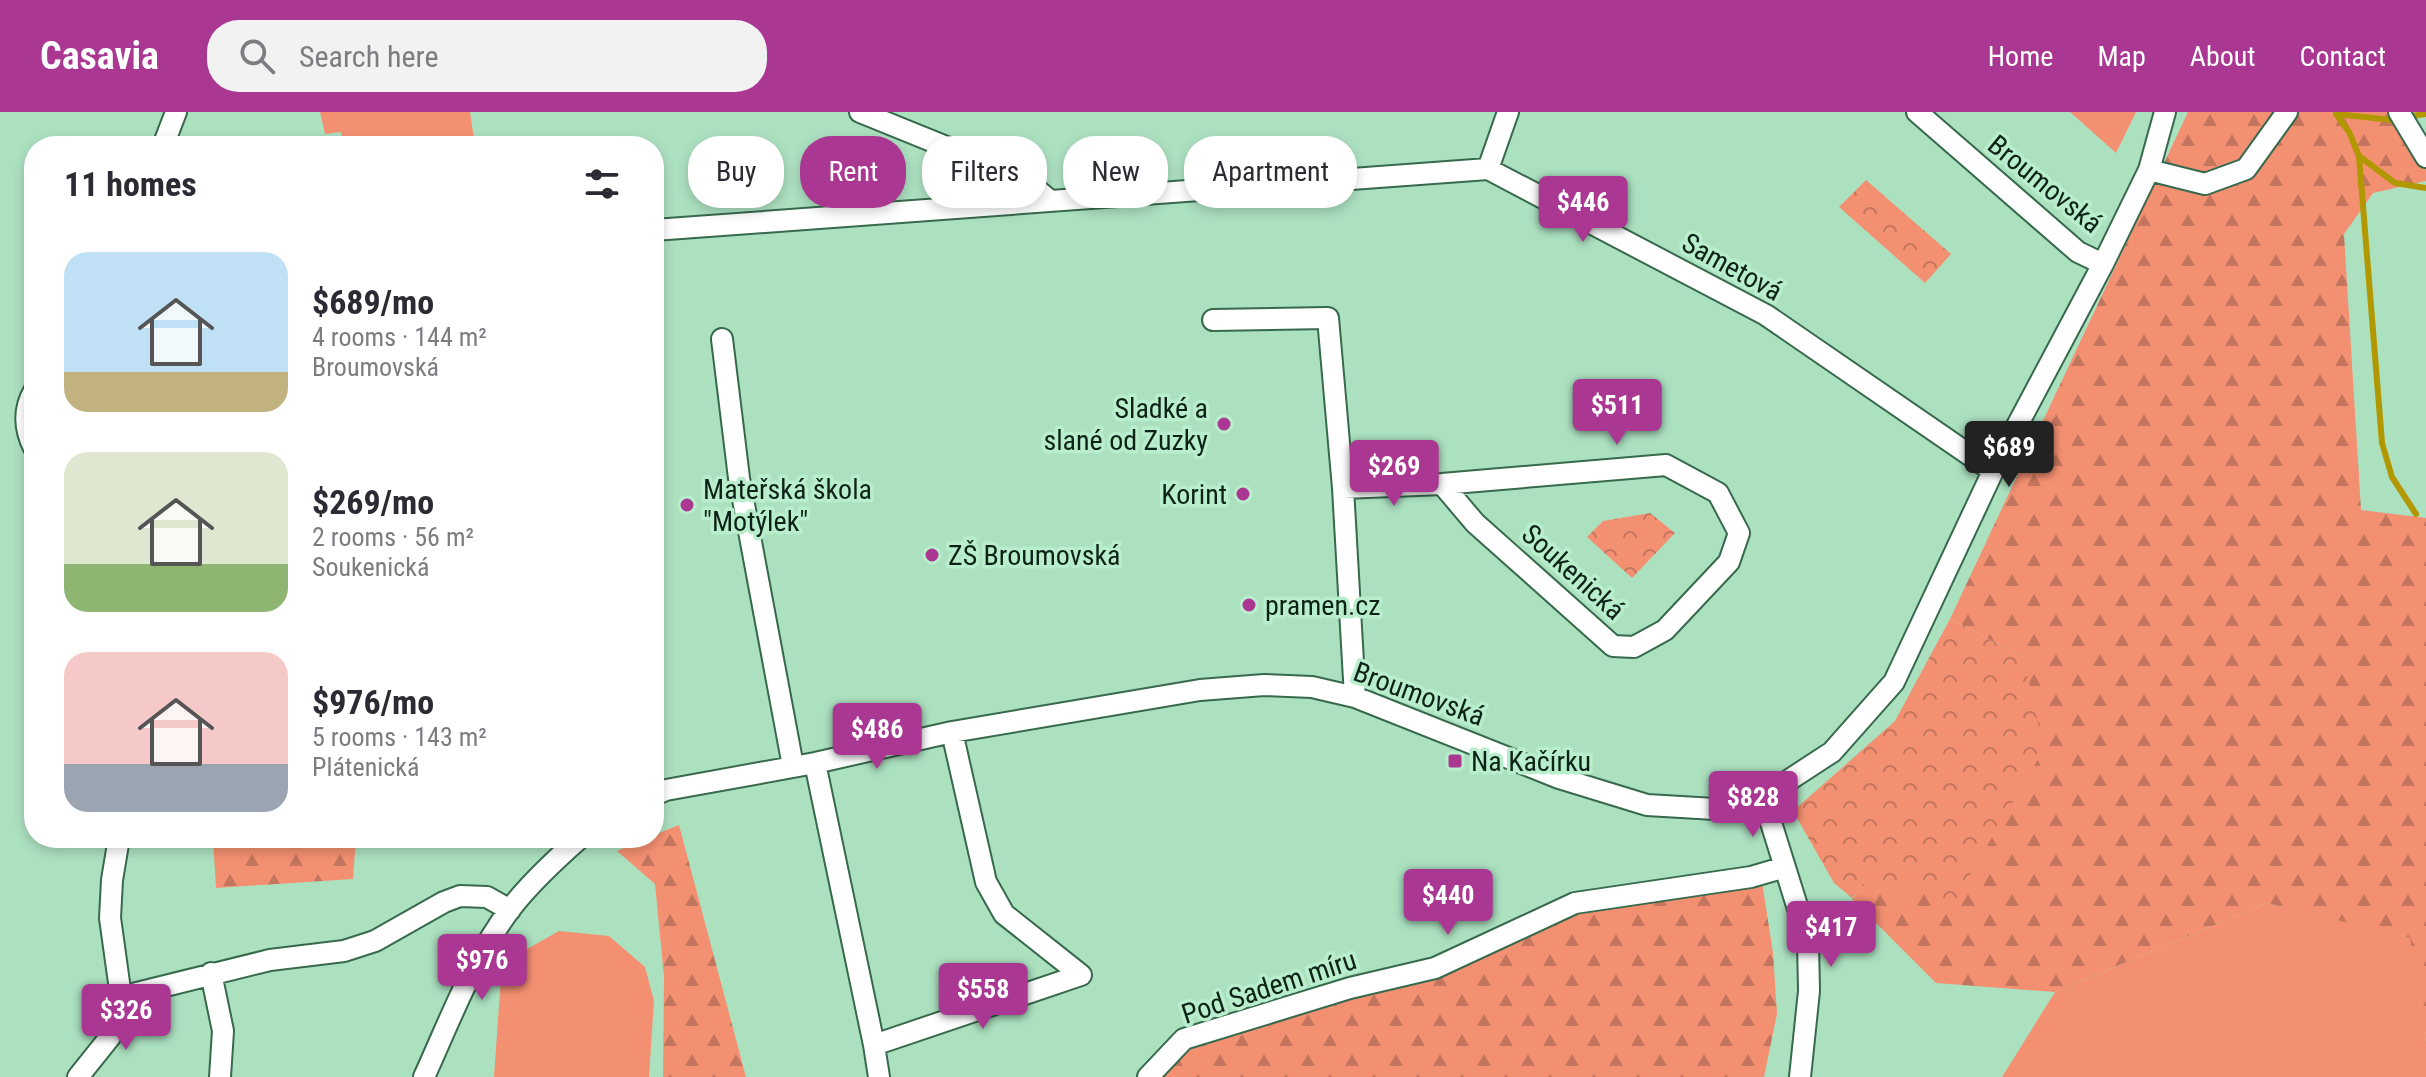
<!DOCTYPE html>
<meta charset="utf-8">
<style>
:root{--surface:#fff;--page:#f2f2f3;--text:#2b2b33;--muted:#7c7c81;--accent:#aa3892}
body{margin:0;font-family:"Roboto Condensed",sans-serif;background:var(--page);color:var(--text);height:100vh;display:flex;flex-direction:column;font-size:30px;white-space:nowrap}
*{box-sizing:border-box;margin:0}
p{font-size:26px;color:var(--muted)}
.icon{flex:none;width:44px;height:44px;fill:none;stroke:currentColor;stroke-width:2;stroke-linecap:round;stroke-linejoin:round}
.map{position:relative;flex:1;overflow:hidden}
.side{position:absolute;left:24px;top:24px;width:640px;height:712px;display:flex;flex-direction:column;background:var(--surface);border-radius:32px;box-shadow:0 4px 12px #0003}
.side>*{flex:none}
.guide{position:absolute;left:688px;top:24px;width:760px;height:72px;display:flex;gap:16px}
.price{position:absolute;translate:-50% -68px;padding:0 18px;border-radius:8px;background:var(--accent);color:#fff;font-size:26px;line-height:52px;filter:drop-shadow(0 2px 4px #0008)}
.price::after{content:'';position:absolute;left:50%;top:48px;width:24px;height:18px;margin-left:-12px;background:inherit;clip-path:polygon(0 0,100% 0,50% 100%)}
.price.current{background:#222;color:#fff}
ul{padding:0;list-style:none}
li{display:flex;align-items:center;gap:24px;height:200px;padding:0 40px}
li span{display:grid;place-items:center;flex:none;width:224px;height:160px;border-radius:24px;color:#555}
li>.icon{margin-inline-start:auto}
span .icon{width:96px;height:96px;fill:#fffc;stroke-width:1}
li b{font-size:34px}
h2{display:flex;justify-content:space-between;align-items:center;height:96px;padding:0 40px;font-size:34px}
.pill{padding:0 28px;border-radius:32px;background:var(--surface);box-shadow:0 4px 12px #0003;font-size:28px;line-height:72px}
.pill.current{background:var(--accent);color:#fff}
header{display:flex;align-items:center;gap:48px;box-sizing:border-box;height:112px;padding:0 40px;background:var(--accent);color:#fff}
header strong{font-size:38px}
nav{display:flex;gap:44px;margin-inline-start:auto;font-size:28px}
.search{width:560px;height:72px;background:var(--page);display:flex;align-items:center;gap:20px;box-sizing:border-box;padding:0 28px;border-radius:32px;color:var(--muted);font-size:30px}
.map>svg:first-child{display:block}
.grass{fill:#f49072}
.forest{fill:url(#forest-firs)}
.park{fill:url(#park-crowns)}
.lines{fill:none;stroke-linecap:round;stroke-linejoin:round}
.stream{stroke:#b29800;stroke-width:6}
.minor-casing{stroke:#37694c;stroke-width:24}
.minor{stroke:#fff;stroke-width:20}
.poi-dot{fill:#aa3892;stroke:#b9eecd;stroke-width:3}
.labels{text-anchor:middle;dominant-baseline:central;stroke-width:7;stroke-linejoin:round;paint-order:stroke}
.street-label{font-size:28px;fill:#0e2317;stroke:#b9eecd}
.poi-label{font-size:28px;fill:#0e2317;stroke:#b9eecd;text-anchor:start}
</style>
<header>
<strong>Casavia</strong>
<div class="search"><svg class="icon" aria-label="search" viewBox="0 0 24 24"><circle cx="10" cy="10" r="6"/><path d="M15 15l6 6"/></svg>Search here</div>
<nav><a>Home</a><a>Map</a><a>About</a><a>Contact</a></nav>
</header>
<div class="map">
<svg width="2426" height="965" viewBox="0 0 2426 965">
<defs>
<pattern id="forest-firs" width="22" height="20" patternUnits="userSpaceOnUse" patternTransform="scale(2)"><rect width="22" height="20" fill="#f49072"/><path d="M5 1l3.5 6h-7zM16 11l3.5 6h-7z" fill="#c4755d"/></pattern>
<pattern id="park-crowns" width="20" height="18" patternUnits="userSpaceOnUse" patternTransform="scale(2)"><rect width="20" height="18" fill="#f49072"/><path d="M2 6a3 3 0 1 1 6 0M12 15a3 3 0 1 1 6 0" fill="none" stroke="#c4755d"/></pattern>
</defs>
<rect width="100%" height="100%" fill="#ace1c0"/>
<path class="grass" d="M320 0H470L475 34H344L341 20 325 22Z
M2070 0H2136L2116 41Z
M2267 791 2411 826 2426 931V965H2002L2055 880Z
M559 819 609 824 645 855 654 889 649 965H494L501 865 520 841Z"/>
<path class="forest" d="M2188 0H2406L2426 52V69L2373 81 2344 122 2361 398 2426 406V931L2410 826 2267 791 2055 880 1936 871 1852 787 2023 545 1950 507Z
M679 713 746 965H663L664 865 655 772 617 739 648 726H654V723Z
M213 726H356L353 767 216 776Z
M1762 770 1773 841 1777 902 1764 965H1158L1188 933 1586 796Z"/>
<path class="park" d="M1866 68 1951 142 1925 171 1839 95Z
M1650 401 1675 421 1632 466 1587 425 1603 409Z
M1950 507 2023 545 2044 637 1954 790 1868 767 1852 786 1834 771 1793 699 1895 609Z"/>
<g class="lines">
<path class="stream" d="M2336 2 2349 20 2359 44 2395 71 2426 76
M2336 2 2392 8
M2411 4 2426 2
M2359 44 2382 331 2392 365 2416 402"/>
<g class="minor-casing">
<path id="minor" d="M860 0 1023 66 1049 88
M1917 0 2078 140 2103 152
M2399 0 2426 45
M163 34 176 0
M1488 57 1508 0
M2149 58 2205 72 2246 57 2287 0
M654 118 1488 57 1766 203 1993 359
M1213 208 1328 206 1343 376 1355 585
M722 227 739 366 793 654
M34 279C23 298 24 316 34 336
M1343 376 1442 372 1666 353 1718 381 1739 421 1729 450 1665 518 1634 535 1613 534 1475 411 1442 372
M815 651 874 933 1081 863 1004 802 986 770 952 620
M654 683 666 678 815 651 952 620 1200 578 1264 573 1312 575 1355 585 1559 666 1647 693 1715 697 1763 685 1832 640 1894 570 1993 359 2103 152 2149 58 2165 0
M1763 685 1808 829 1809 879 1800 965
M211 861 223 919 220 965
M121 885 270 848 344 839 375 829 444 790 460 784 487 785 510 798
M874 933 879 965
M78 965 110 925 121 885 110 806 112 768 119 726
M424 965C450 908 473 846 511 796 531 770 555 748 580 726
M1148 965 1184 927 1350 876 1435 856 1575 791 1751 765 1785 755"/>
</g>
<use href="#minor" class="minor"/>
</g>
<g class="poi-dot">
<circle cx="1224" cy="312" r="8"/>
<circle cx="1243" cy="382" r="8"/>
<circle cx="687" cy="393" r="8"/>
<circle cx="932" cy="443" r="8"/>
<circle cx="1249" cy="493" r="8"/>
<rect x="1447" y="641" width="16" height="16" rx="4"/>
</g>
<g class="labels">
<g class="street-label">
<text transform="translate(2045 72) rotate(39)">Broumovská</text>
<text transform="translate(1732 155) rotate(29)">Sametová</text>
<text transform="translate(1573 460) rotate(42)">Soukenická</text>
<text transform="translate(1419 582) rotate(20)">Broumovská</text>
<text transform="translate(1269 875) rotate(-18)">Pod Sadem míru</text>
</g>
<g class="poi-label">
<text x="1208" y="296" text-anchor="end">Sladké a<tspan x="1208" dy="32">slané od Zuzky</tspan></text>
<text x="703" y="377">Mateřská škola<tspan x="703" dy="32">"Motýlek"</tspan></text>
<text x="1227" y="382" text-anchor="end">Korint</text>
<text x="948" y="443">ZŠ Broumovská</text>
<text x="1265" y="493">pramen.cz</text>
<text x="1471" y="649">Na Kačírku</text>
</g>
</g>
</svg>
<b class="price" style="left:1583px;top:132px">$446</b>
<b class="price" style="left:1617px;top:335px">$511</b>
<b class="price current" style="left:2009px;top:377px">$689</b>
<b class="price" style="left:1394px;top:396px">$269</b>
<b class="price" style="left:877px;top:659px">$486</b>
<b class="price" style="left:1753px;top:727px">$828</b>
<b class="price" style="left:1448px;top:825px">$440</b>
<b class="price" style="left:1831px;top:857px">$417</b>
<b class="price" style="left:482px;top:890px">$976</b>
<b class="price" style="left:983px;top:919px">$558</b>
<b class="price" style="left:126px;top:940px">$326</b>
<div class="guide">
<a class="pill">Buy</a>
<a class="pill current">Rent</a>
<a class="pill">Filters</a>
<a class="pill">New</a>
<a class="pill">Apartment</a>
</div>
<section class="side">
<h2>11 homes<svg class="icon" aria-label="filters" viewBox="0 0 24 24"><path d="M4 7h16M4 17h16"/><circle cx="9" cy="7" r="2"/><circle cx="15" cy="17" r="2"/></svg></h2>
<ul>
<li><span style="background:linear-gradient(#bfe0f5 75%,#c2b280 0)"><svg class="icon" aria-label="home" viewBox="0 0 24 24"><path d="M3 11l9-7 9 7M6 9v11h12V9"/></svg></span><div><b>$689/mo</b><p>4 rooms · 144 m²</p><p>Broumovská</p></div></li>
<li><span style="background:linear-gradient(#dfe7d0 70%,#8fb573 0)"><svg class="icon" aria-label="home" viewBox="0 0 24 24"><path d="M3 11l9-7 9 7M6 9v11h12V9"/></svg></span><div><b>$269/mo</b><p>2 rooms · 56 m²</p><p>Soukenická</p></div></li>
<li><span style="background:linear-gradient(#f6c9c9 70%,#9aa5b1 0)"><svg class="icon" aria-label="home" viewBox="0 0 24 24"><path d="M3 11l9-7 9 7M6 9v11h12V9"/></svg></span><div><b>$976/mo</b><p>5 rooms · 143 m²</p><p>Plátenická</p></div></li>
</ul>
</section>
</div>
